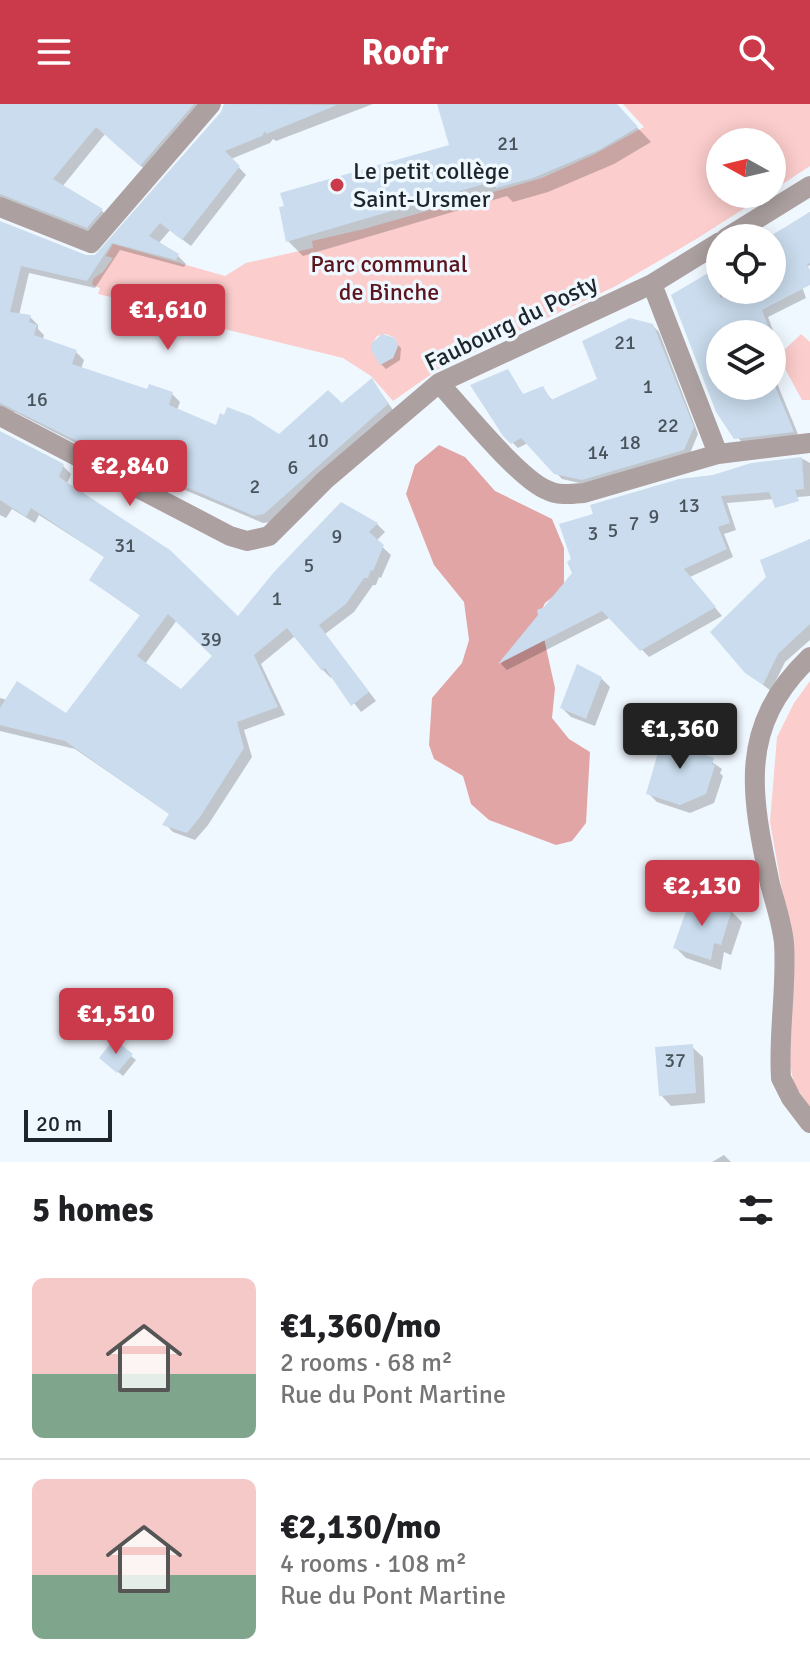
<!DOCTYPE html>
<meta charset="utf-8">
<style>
:root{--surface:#fff;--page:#f2f2f2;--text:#202124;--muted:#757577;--line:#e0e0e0;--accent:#ca3a4b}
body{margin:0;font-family:Signika,sans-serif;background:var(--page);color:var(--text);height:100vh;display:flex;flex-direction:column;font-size:30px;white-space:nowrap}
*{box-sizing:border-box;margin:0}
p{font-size:26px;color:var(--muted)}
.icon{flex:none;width:44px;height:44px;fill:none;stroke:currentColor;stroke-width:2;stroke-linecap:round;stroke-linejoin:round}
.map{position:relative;height:1058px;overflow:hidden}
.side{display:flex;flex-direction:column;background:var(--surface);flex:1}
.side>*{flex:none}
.needle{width:52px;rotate:278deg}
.tools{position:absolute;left:706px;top:24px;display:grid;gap:16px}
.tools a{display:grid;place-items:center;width:80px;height:80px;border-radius:50%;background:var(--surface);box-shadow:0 4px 20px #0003;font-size:40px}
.scale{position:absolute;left:24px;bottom:20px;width:88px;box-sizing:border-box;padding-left:8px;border:4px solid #1e252b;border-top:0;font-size:22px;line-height:28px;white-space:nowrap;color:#1e252b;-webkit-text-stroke:6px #f0f8ff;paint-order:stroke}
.price{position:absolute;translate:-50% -68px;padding:0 18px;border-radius:8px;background:var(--accent);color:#fff;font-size:26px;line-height:52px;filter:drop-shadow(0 2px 4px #0008)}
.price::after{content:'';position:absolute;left:50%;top:48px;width:24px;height:18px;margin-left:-12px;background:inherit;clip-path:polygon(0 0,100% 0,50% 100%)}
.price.current{background:#222;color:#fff}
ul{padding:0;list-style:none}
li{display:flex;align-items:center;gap:24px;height:200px;padding:0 32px}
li+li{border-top:2px solid var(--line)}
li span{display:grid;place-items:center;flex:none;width:224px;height:160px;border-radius:12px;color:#555}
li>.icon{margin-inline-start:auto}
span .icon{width:96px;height:96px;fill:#fffc;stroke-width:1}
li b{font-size:34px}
h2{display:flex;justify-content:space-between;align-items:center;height:96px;padding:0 32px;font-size:34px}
header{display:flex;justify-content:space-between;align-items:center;height:104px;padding:0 32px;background:var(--accent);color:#fff;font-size:36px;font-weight:700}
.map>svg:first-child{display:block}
.green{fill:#fbcdcc;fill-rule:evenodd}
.forest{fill:#e1a5a6}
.shadow{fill:#0003;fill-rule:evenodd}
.building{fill:#cadced;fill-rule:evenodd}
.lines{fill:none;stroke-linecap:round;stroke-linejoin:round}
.minor{stroke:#aca0a0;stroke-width:20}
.poi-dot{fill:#ca3a4b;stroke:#f0f8ff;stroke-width:3}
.labels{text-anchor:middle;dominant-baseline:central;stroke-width:7;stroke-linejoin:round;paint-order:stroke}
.number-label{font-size:20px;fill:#49535c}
.poi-label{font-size:24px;fill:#1e252b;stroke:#f0f8ff;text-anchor:start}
.park-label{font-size:24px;fill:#5b151e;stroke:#f0f8ff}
.street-label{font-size:24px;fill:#1e252b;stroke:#f0f8ff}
</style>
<header><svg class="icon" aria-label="menu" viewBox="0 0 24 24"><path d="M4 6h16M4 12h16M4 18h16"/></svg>Roofr<svg class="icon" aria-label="search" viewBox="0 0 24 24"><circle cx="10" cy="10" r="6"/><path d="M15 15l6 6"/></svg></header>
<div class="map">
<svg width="810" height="1058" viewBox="0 0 810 1058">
<rect width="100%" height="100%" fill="#f0f8ff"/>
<path class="green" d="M623 0H810V62L772 87V38H720V90H767L693 137 614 183 440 264 393 297 371 272 343 254 187 216 177 220 175 226 134 211 136 199 98 190 100 184 92 181 93 175 103 168 113 154 106 152 113 140 225 172 246 159 313 144 312 137 364 125 542 74 595 50 644 23ZM386 230 395 234 398 242 393 254 384 257 376 254 371 242 377 232Z
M801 230 810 238V296H802L778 252Z
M810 577V1003L794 980 784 933 794 854 770 718 777 633 794 599Z"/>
<path class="forest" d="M439 341 465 353 495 387 552 415 564 444V484L545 499 539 512 555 584 552 614 569 635 590 648 586 719 572 737 556 741 489 716 471 700 463 672 434 655 429 641 432 594 462 559 469 536 464 498 434 461 406 390 415 361Z"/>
<path class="shadow" d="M13 0H209L149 69 105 30 62 83 102 107 110 114 96 131 0 101V12Z
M224 0H373L276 37 273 35 270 39 231 55 246 71 191 142 170 126 158 140 177 151 186 160 184 163 120 146 95 184 29 169 19 211 30 213 38 221V225L44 231 43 236 76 248 84 256 81 265 149 288 172 290 180 298 177 306 217 323 279 332 342 302 372 276 395 309 272 418 263 419 83 343 15 308 0 310V119L86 153H96L223 9Z
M439 0H615L651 38 614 60 548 88 513 98 507 92 303 152 288 137 452 43Z
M810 108V161L807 163 810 173 800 177 806 194 768 213 784 256 772 261V230H720V282H772V267L800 335 744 341 717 307 720 164V186H772V134H769Z
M652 221 659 228 698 330 689 352 588 381 562 375 528 339 518 344 512 338 524 292 543 285 553 297 600 276Z
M396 239 401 244 400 256 386 265 381 260Z
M0 329 62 361 71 370 67 380 238 515 341 401 377 420 385 428 376 437 391 451 381 474 379 473 376 481H373L354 508 325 530 376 597 361 608 333 572 331 574 323 566 295 532 261 560 285 611 244 626 252 653 208 721 195 736 173 728 165 720 171 711 75 645 0 627V594L67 612 141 512 91 476 106 454 39 411 35 419 12 405 6 414 0 411ZM177 516 215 552 182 587 145 560Z
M803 355 810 359V392L727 399 736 426 724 430 733 453 690 473 722 512 649 553 611 513 507 566 501 560 540 511 714 373 752 361Z
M810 437V536L785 558 771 587 747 568Z
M601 574 610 583 595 622 571 613 562 604Z
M696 639 705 648 706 654 722 665 720 669 723 672 714 699 690 709 657 698 648 689Z
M731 807 742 818 731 851 724 848 721 866 686 854 676 844Z
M692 943 703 953 705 999 671 1002 661 991Z
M131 952 136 956 123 972 106 958Z
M724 1051 731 1058H712Z"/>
<path class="building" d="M0 0H194L140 62 96 23 53 75 103 105 87 124 0 90Z
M224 0 337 1 266 30 265 27 262 32 225 47 240 62 182 136 160 119 149 132 179 150 176 156 112 139 87 177 21 162 10 208 31 211 29 218 37 221 34 231 77 246 72 260 147 285 149 280 173 288 169 301 216 321 220 309 224 311 227 303 251 312 279 330 328 286 342 299 372 274 388 300 264 410 254 412 73 335 0 299V117L86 151H95L221 8Z
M437 0H617L638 23 599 46 533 74 496 84 494 77 286 138 279 103 284 102 280 89 449 41Z
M810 108V159L807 161 810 166V181L762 206 771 230H720V282H775L794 328 734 335 716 308 671 191 720 162V194L738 186H772V131Z
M630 214 653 220 694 323 684 346 582 376 554 370 521 334 511 340 503 332 470 281 508 265 523 290 543 282 551 296 597 275 582 237Z
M382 230 395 234 398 242 393 254 380 261 371 246V240Z
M0 327 64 360 59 373 170 446 238 512 274 468 341 398 378 419 369 428 384 441 373 467 371 466 368 474H364L346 500 319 521 369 588 351 602 325 564 322 567 287 524 254 551 278 603 237 618 244 644 200 713 187 729 162 721 169 710 65 637 0 621V604L17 577 66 609 140 511 89 476 104 453 31 404 26 413 0 396ZM168 510 212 552 181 585 137 552Z
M802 353 804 385 795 386 799 397 775 404 769 388 721 392 730 419 718 423 727 445 684 465 716 503 640 547 602 507 498 560 538 511 537 506 544 503 572 469 567 458 571 455 559 420 593 410 590 401 679 375 713 371 751 359Z
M810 435V520L778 550 763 581 745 569 710 528 766 473 760 456Z
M577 560 602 573 586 615 560 604Z
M664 628 697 637 700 649 714 654 712 660 715 661 706 690 680 701 646 690Z
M691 793 732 805 721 841 714 839 711 856 673 844Z
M114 935 133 950 117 969 99 954Z
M693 940 696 989 659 992 655 943Z"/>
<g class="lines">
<path class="minor" d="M0 103 91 139 211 0
M726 134 810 82
M652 180 718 350
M439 279C462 304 519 375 547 386 558 392 572 390 584 389L718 350 810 339
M0 312 230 432 247 437 269 432 325 376 439 279 652 180 720 138
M810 553C737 623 751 690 770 780 775 799 782 819 784 839 787 884 778 929 781 974L791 994 810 1019"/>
</g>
<circle class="poi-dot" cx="337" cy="81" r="8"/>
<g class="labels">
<g class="number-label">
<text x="508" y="39">21</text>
<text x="625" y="238">21</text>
<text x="648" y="282">1</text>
<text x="37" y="295">16</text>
<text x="668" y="321">22</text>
<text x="318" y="336">10</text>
<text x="630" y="338">18</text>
<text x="598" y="348">14</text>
<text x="293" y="363">6</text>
<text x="255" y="382">2</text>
<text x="689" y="401">13</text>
<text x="654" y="412">9</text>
<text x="634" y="419">7</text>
<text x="613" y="426">5</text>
<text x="593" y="429">3</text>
<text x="337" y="432">9</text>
<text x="125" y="441">31</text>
<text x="309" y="461">5</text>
<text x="277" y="494">1</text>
<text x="211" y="535">39</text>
<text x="675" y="956">37</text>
</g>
<g class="poi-label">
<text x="353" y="67">Le petit collège<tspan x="353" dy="28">Saint-Ursmer</tspan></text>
</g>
<g class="park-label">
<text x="389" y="160">Parc communal<tspan x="389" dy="28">de Binche</tspan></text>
</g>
<g class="street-label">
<text transform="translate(511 219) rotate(-26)">Faubourg du Posty</text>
</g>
</g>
</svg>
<div class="tools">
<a><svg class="needle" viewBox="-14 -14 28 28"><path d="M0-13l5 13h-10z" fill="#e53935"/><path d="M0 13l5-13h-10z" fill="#757577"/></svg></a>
<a><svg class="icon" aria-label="locate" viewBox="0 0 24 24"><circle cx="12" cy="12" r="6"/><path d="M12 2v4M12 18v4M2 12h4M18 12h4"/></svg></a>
<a><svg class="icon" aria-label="layers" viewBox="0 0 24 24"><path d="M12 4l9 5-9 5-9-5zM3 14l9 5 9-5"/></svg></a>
</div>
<div class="scale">20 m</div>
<b class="price" style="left:168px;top:248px">€1,610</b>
<b class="price" style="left:130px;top:404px">€2,840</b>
<b class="price current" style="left:680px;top:667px">€1,360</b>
<b class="price" style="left:702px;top:824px">€2,130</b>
<b class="price" style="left:116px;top:952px">€1,510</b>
</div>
<section class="side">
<h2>5 homes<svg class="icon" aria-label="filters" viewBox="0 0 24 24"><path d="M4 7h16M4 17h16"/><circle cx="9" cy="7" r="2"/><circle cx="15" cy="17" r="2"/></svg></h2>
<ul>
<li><span style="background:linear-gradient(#f6c9c9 60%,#7fa58c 0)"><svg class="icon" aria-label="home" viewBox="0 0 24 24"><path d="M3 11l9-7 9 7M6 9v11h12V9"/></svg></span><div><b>€1,360/mo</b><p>2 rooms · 68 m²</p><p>Rue du Pont Martine</p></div></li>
<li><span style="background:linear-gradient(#f6c9c9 60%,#7fa58c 0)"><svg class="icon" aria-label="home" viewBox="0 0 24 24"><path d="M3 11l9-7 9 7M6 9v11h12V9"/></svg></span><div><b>€2,130/mo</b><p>4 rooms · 108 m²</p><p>Rue du Pont Martine</p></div></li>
</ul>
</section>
